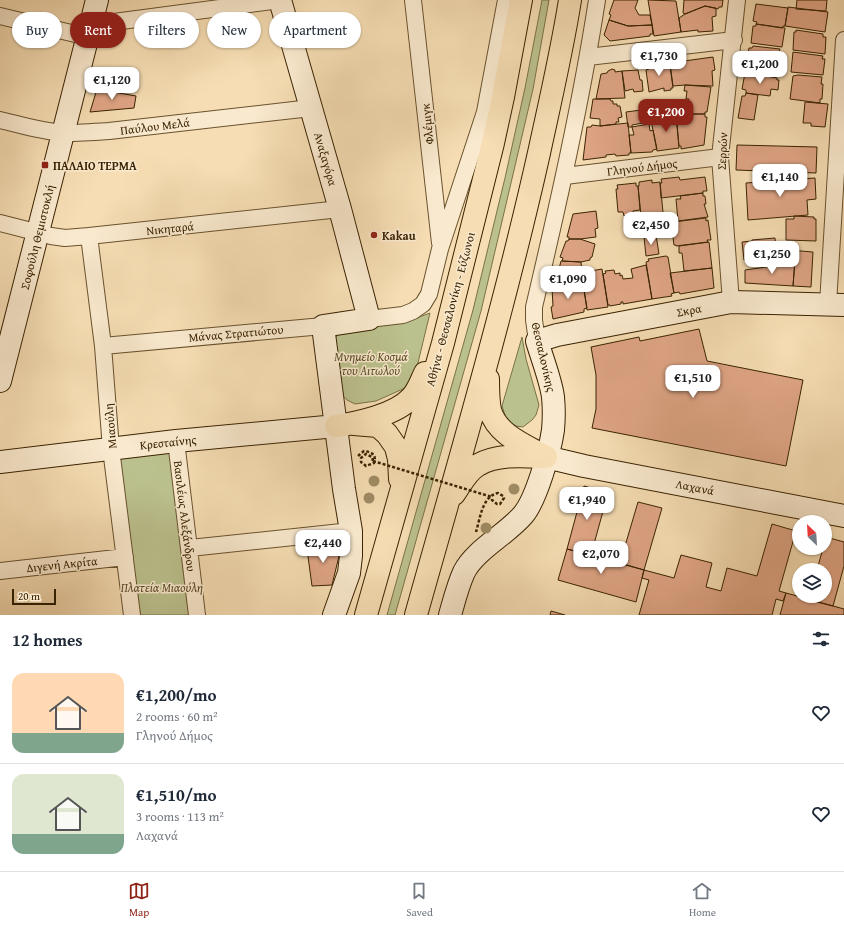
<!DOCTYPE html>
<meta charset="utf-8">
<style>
:root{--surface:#fff;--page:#f6f6f7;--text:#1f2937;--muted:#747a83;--line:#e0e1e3;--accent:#8f2418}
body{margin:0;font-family:"Gentium Book Plus",serif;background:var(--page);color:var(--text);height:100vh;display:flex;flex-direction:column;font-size:15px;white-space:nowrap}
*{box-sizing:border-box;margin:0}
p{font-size:13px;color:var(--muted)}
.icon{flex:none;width:22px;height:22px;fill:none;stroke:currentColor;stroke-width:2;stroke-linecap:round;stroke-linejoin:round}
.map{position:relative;height:615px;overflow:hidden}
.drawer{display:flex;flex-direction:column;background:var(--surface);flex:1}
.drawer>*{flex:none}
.top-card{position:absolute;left:12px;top:12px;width:400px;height:36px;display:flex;gap:8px}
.needle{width:26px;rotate:335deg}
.buttons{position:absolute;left:792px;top:515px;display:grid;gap:8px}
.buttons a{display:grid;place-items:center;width:40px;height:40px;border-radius:50%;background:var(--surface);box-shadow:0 1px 3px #0004;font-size:20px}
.scale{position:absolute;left:12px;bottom:10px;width:44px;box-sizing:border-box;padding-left:4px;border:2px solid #3a2302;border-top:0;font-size:11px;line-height:14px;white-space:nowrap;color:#3a2302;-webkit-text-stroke:3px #f9e9ce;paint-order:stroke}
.price{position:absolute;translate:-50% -34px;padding:0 9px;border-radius:8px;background:#fff;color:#222;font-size:13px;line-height:26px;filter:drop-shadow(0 1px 2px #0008)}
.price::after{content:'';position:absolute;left:50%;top:24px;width:12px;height:9px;margin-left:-6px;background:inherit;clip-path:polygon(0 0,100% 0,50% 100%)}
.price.current{background:var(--accent);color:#fff}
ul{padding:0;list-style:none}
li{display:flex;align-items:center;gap:12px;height:100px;padding:0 12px}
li+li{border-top:1px solid var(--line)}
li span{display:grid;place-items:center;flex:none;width:112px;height:80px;border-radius:12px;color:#555}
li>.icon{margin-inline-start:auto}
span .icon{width:48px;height:48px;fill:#fffc;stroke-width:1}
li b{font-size:17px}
h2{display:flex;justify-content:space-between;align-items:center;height:48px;padding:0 12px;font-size:17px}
.pill{padding:0 14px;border-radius:18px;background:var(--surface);box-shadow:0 1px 3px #0004;font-size:14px;line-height:36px}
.pill.current{background:var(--accent);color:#fff}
.tab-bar{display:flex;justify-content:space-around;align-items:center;height:56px;border-top:1px solid var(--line);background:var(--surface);font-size:11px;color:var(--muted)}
.tab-bar a{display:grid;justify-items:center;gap:2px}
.tab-bar .current{color:var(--accent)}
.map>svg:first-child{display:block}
.green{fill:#bbc18e;stroke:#7a7248}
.building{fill:#dfa585;stroke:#3a2302}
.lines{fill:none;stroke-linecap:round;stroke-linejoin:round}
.street-casing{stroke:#69522e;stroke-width:18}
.secondary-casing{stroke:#3a2302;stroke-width:24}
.highway-casing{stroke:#3a2302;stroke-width:24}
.path{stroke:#3a2302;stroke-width:2.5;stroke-dasharray:3 2;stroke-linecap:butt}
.street{stroke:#f9e9ce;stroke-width:16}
.secondary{stroke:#f9e9ce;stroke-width:22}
.highway{stroke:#f6ddb3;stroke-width:22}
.path-bridge{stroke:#3a2302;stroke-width:2.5;stroke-dasharray:3 2;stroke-linecap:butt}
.tree{fill:#a08c65}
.poi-dot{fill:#8f2418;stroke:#f9e9ce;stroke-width:1.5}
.labels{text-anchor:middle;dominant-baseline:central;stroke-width:3;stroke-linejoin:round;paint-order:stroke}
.street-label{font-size:12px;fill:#3a2302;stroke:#f9e9ce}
.poi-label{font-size:12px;font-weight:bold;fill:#3a2302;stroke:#f9e9ce;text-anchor:start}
.park-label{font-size:12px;font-style:italic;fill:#5a4a25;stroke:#f9e9ce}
</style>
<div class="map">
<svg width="844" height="615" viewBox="0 0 844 615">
<rect width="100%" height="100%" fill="#f6ddb3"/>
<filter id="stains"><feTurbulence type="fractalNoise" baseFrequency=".005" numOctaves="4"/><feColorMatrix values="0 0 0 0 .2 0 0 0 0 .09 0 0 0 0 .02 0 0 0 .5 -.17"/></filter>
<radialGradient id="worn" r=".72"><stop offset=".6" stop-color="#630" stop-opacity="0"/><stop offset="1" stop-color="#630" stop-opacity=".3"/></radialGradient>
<path class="green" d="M542 0H549L533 89 481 311 395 615H387L473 310 505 178 525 88Z
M430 313 415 375 405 388 376 401 355 404 347 400 339 392 335 338 341 332 408 321Z
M522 337 526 359 539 405 536 415 532 420 523 427 516 426 511 423 506 418 502 406Z
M169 450 193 615H137L119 456Z"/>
<path class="building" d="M614 0H638L635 8 639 15H650L652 25 628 26 609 20 611 15 609 14Z
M648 0 676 1 681 32 654 36Z
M684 0H723L722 7H719L718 9 705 6 685 14 683 13Z
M797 0H827L826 11 796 9Z
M756 4 788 8 785 26H783L782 28 756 24 757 22 753 21Z
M705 6 716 8V16L712 17 713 31 698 32V30L681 32 679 18 685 14Z
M788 7 828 12 825 32 785 26Z
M609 20 628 26 652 25 653 34H650V36L610 41 604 35Z
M756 24 785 28 782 47 751 43 753 26H756Z
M796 30 823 34V37H826L825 54 793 50 794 32H796Z
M753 46 780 49 779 52H782L779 69 746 65 749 48H752Z
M793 52 823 56 822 59H825L823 75 791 72Z
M713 57 715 70 712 71 713 86 685 85 673 86 670 63Z
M668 63V67L670 66 673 88H671V90L664 91V88L649 92 646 70 649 69 648 65Z
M612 69 615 70V72L622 71 625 98 596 99 601 74 607 73 608 71Z
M638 70 640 80H642L643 91 634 92 633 89 625 91 622 71Z
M745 73 753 74 752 76 760 78 761 75 777 78V80H779L778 90 771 89 770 96 746 93V90L742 89Z
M798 75 822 77 821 84H823L822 99H820V103L790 99 793 76Z
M685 85 711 87 707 112H705V114H688L690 107 688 106 689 99H686L687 91H684Z
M97 89 136 96 134 108 90 112Z
M746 93 758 95 754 120 738 118 742 96H745Z
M593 99H610L611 101H613V104H617V106H620L622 117 618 118 619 122H616V124L600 126V119L590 118Z
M805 102 828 104 825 127 811 126V123H803Z
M664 106 665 118 651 120 650 109Z
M641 110 643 123 632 125V127H628L626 112Z
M680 114H705V117H707L704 145 681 149V146H679L677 124 679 123Z
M669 115H676L679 148 657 151 651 120 669 117Z
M628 123 631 153H629V155L616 156 615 154 606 155V157L583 160 587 127H591L592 125 600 126Z
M649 124 650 131 653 130 657 149 653 150 652 152 631 153 629 135H634L632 127Z
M737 145 817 147 816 173 736 170Z
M679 177 680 180 705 177 707 191H703V193L661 198 660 183H662L661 179Z
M815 178 816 199 807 200 808 215 748 220 746 183Z
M652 180V183L660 182 664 222H662L663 225 645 228 644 225H642L638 186H639V182Z
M636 183V186H638L640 210 633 211V215L624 216 623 212H618L616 189H618L617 185Z
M703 193V196H705L706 204H704L708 217 678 221 676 199H681L680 196Z
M596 211 598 228 595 229 596 237 580 239H569V237H567L573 214Z
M794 216 814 217V219H816V241L786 240V219H794Z
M706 218V221L708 220 711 240H707L708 242 676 246V245H674L671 223H673V222Z
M656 235 659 254 646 256 644 237Z
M775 238 777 257 744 260 742 242 752 241V240Z
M569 239H580L595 244 592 257 590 258V260L581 262 562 261 563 258 560 257 566 241H568Z
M709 242 712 268 684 271 682 253H679V246Z
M789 250 813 252 811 287 793 286 795 260H789Z
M666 256 668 257 674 293 671 294 672 296 652 299 646 262 649 261 648 259Z
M795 260 793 286 745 283V270L787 264V261Z
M561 261 581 262 583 284 555 285Z
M646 265 652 299 623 304V302H621V304L610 306V305H608L603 274 606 273 605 271 614 270 615 274 620 273V276L622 275 623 279 633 278 631 269Z
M712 268 714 288 680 294 679 292 674 293 670 273Z
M591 269V271L602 269 608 307 587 310 581 270Z
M553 284H583L587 308 584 309V312L553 319 551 307 553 306 552 288H553Z
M699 329 707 361 803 380 786 466 592 428 596 409V375L591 347 639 337 640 341Z
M584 486 608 493 591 555 567 549Z
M638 502 662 508 644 570 620 563Z
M772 524 796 531 779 591 786 593 783 601 776 599 772 615H639L649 580 642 578 644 570 674 578 681 555 712 563 706 587 721 591 727 568 757 576Z
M826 537 844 542V566L833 606 809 600 810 596H825V570H817L823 548H825Z
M337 544 339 556 332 585 312 586 307 549Z
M567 549 644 570 636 602 558 580Z
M786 593 844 609V615H780Z
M551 611 565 615H550Z"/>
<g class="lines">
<g class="street-casing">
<path id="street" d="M413 0 440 243
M0 16 88 37
M91 25 280 0
M588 57 734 40
M0 120C21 125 43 132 65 133 79 133 94 132 109 131L311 108
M565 176 720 157
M0 223 51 236 65 238 89 236 340 209
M89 236 103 346 111 449 132 615
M731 302 720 157 737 0
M828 304 844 40
M369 319 403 315 413 311 423 304 429 294 440 249 485 112 506 0
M537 341 534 320V307C558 205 581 103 597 0
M103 346 323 326
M176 441 197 615
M190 548 351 531
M0 571 125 557"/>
</g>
<g class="secondary-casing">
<path id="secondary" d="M280 0 340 209 369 319 323 326 344 489 351 531V556L349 573 334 615
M0 381 97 0
M546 457 584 466 844 516
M0 462 176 441 336 426
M450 615C454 601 458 585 464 572 475 550 507 534 523 515 536 500 550 451 553 430 554 419 554 407 553 397 551 381 542 358 537 341L557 335 731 302 844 305"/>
</g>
<g class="highway-casing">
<path id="highway" d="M488 379C488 389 488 400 490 410 497 435 525 445 546 457
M354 424 378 426 387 434 396 447 399 459 400 479
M336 426C358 423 395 415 411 398 418 391 421 381 425 373
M454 494C461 484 467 471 478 465 497 454 522 456 543 457
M366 615 443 343 493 143 503 97 521 0
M416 615C459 462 504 309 539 153 550 102 562 51 570 0"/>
</g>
<path class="path" d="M358 456 364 451C371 452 377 454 374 463L366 466 361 462V458L366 454 372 457 373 461
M476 532C480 519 482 496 498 493L503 496 504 498 500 504H497L492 500V497"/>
<use href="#street" class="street"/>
<use href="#secondary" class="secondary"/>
<use href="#highway" class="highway"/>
<path class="path-bridge" d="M373 461 492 497"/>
</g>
<g class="tree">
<circle cx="374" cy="481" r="5.5"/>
<circle cx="514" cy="489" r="5.5"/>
<circle cx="369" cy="498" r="5.5"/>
<circle cx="486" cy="528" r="5.5"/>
</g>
<g class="poi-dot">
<rect x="41" y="161" width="8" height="8" rx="2"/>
<circle cx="374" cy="235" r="4"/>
</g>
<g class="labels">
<g class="street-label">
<text transform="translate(427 124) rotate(-96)">Φλέμιγκ</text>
<text transform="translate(155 126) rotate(-7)">Παύλου Μελά</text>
<text transform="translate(722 151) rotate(-88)">Σερρών</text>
<text transform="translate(326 159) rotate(74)">Αναξαγόρα</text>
<text transform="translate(642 167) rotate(-7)">Γληνού Δήμος</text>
<text transform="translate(170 228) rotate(-6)">Νικηταρά</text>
<text transform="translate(37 237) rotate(-76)">Σοφούλη Θεμιστοκλή</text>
<text transform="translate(450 309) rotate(-75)">Αθήνα - Θεσσαλονίκη - Εύζωνοι</text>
<text transform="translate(689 310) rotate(-11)">Σκρα</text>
<text transform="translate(236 333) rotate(-5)">Μάνας Στρατιώτου</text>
<text transform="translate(544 357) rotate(77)">Θεσσαλονίκης</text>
<text transform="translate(110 426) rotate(-95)">Μιαούλη</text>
<text transform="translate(168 442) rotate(-6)">Κρεσταίνης</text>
<text transform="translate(695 487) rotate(11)">Λαχανά</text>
<text transform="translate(185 516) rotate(83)">Βασιλέως Αλεξάνδρου</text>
<text transform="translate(62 564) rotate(-6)">Διγενή Ακρίτα</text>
</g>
<g class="poi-label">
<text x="53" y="165">ΠΑΛΑΙΟ ΤΕΡΜΑ</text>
<text x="382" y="235">Kakau</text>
</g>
<g class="park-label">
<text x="371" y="356">Μνημείο Κοσμά<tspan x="371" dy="14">του Αιτωλού</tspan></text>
<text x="162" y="587">Πλατεία Μιαούλη</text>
</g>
</g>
<rect width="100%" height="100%" filter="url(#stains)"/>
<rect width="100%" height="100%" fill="url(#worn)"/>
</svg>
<div class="buttons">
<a><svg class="needle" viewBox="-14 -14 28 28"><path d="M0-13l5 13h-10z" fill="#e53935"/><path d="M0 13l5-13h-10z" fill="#747a83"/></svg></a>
<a><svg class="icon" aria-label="layers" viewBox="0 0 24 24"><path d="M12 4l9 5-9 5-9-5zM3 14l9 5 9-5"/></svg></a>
</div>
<div class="scale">20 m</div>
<b class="price" style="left:659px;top:77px">€1,730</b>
<b class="price" style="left:760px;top:85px">€1,200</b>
<b class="price" style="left:112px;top:101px">€1,120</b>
<b class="price current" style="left:666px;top:133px">€1,200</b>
<b class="price" style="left:780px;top:198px">€1,140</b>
<b class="price" style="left:651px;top:246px">€2,450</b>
<b class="price" style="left:772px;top:275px">€1,250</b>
<b class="price" style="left:568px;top:300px">€1,090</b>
<b class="price" style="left:693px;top:399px">€1,510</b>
<b class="price" style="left:587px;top:521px">€1,940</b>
<b class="price" style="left:323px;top:564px">€2,440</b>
<b class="price" style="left:601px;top:575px">€2,070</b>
<div class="top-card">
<a class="pill">Buy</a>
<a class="pill current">Rent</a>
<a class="pill">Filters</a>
<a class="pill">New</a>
<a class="pill">Apartment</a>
</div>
</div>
<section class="drawer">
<h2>12 homes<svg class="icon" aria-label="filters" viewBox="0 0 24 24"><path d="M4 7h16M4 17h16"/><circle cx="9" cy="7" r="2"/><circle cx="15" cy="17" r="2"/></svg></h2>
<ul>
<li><span style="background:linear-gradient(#ffd9b3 75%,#7fa58c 0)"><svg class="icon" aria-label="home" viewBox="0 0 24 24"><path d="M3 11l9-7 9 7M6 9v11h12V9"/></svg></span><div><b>€1,200/mo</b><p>2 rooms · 60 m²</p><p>Γληνού Δήμος</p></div><svg class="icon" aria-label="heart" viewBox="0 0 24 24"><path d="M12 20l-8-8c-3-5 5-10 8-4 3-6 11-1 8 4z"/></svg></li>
<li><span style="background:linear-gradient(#dfe7d0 75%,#7fa58c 0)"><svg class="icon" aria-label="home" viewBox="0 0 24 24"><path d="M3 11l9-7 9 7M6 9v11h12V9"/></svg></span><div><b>€1,510/mo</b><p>3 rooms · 113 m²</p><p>Λαχανά</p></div><svg class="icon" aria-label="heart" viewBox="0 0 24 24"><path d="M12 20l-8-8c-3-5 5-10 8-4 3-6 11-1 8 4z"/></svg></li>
</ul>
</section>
<nav class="tab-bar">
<a class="current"><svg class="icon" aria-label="map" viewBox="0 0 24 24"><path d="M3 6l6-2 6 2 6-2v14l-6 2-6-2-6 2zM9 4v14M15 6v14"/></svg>Map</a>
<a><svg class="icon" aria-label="saved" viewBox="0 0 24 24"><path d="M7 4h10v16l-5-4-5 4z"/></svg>Saved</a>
<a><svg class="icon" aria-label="home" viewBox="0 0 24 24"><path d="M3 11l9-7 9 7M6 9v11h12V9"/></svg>Home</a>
</nav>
